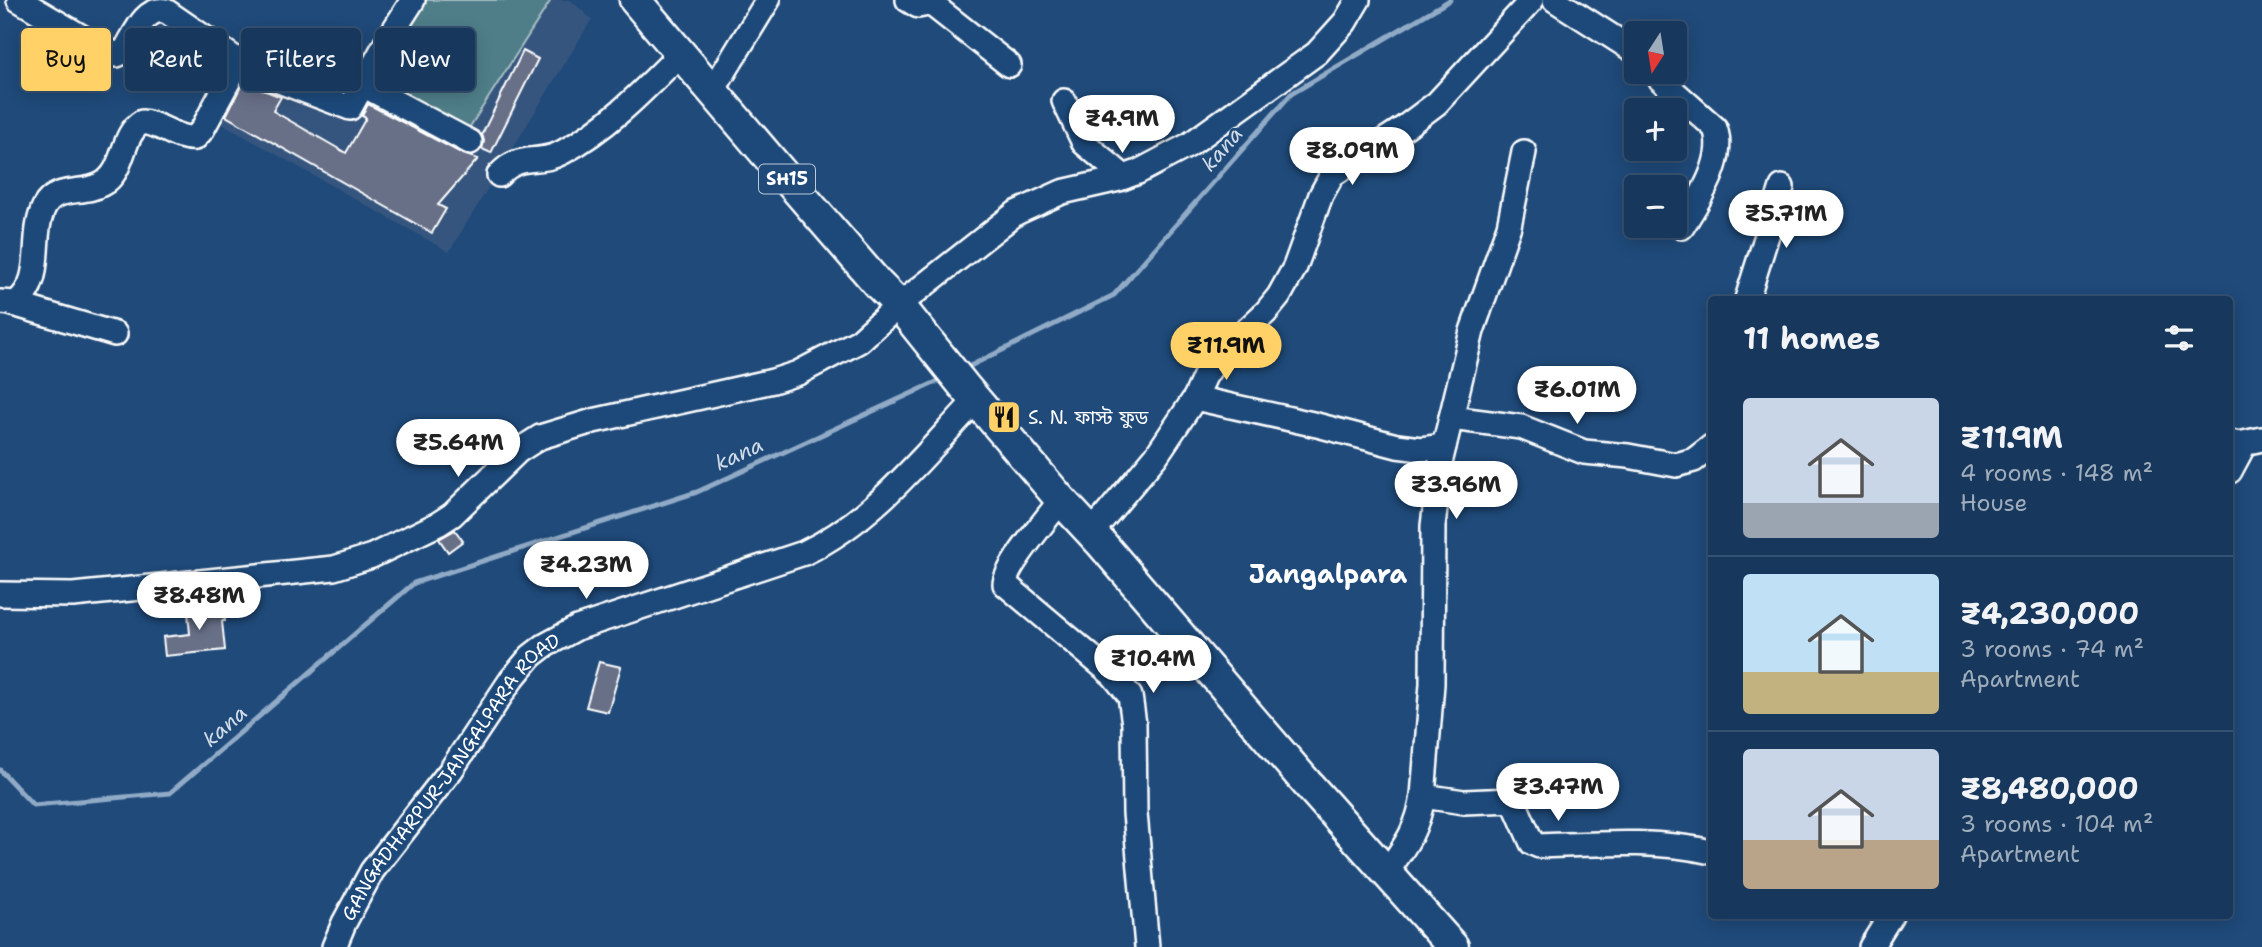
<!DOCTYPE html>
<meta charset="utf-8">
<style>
:root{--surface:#17385c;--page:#203f62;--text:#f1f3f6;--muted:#9eacbb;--line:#365272;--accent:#ffd166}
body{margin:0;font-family:"Shantell Sans","Noto Sans Bengali",sans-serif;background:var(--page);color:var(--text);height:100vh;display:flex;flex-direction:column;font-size:26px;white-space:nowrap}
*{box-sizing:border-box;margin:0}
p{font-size:23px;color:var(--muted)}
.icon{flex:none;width:38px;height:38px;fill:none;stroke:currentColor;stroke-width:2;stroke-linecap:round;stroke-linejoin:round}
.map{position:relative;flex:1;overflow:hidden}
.sheet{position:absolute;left:1708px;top:296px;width:525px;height:623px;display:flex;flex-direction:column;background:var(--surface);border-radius:7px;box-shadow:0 4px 18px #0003,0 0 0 2px var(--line)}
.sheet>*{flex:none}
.hud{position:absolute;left:21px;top:28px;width:665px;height:63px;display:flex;gap:14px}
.needle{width:46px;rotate:192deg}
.tools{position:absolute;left:1624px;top:21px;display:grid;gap:14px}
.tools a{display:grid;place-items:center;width:63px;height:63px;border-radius:7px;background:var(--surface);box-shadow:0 4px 18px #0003,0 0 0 2px var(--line);font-size:35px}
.price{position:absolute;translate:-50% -60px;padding:0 16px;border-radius:24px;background:#fff;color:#222;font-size:23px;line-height:46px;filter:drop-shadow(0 2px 4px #0008)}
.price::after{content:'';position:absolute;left:50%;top:42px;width:21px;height:16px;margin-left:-10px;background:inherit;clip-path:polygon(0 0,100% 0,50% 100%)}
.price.current{background:var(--accent);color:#111}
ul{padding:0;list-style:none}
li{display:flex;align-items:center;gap:21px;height:175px;padding:0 35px}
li+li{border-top:2px solid var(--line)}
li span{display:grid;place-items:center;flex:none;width:196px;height:140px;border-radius:7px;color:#555}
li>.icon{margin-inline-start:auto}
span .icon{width:84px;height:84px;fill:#fffc;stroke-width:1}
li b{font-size:30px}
h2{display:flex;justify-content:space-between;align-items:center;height:84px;padding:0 35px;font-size:30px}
.chip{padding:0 24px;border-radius:7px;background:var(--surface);box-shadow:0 4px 18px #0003,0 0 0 2px var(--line);font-size:24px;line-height:63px}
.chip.current{background:var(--accent);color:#111}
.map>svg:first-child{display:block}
.built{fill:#35557e}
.green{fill:#507e88;stroke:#a8bec4;stroke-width:2}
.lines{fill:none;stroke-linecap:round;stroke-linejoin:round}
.stream{stroke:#91abc7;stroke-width:5}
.building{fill:#677088;stroke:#fff;stroke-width:2}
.minor-casing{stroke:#fff;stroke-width:28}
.major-casing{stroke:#fff;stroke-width:35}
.minor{stroke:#1f4a7a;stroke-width:23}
.major{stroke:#1f4a7a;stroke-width:30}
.labels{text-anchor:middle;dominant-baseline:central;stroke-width:5;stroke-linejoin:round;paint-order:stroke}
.shield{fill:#1f4a7a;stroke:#bcc9d7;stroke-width:2}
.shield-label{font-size:18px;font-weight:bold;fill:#fff}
.poi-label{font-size:19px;fill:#fff;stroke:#1f4a7a;text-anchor:start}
.street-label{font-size:19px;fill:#fff;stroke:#1f4a7a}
.water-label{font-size:21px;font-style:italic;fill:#d1dce8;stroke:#1f4a7a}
.district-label{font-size:26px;font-weight:bold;fill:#fff;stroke:#1f4a7a}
</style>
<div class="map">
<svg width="2262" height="947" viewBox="0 0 2262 947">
<rect width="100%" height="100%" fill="#1f4a7a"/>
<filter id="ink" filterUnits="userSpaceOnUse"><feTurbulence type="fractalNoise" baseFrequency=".0143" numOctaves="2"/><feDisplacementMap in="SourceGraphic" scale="14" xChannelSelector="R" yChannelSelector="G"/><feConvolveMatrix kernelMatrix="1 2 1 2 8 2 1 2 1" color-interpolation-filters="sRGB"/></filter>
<g filter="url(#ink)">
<path class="built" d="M419 0H570L592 19 449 252 210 117 254 42 355 101Z"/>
<path class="green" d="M424 0H551L464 136 372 85Z"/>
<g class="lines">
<path class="stream" d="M964 369 1114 295 1291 94 1450 0
M0 770 33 805 170 793 414 583 697 492 945 378"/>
</g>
<path class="building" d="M523 51 538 59 491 153 482 149 484 141 482 134Z
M243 82 281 97 273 111 346 153 366 118 362 116 368 104 463 154 478 159 438 205 446 209 432 233 226 116Z
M455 530 463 541 448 552 439 539Z
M204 600 205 607 223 606 225 621H222L225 650 165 656 163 637 190 634 187 602Z
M599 662 621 667 608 712 586 707Z"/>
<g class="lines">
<g class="minor-casing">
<g id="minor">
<path d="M908 0 918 6 928 4 934 6 1009 65"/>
<path d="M1555 0 1636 52"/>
<path d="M237 65 350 108 390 36 413 0"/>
<path d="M1661 72V80L1715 128C1727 160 1698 201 1682 227"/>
<path d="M363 85 470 142"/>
<path d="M712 92 768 0"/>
<path d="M1064 101 1084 143 1124 177"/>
<path d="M499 175C521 151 538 166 563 152 608 128 645 89 680 54"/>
<path d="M1747 299 1782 187"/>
<path d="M0 302 16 303C46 280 29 238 44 207 55 185 84 195 102 184 126 171 120 135 142 122 161 123 176 140 195 138L202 130 237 65 234 58 166 11C144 6 134 37 124 52L117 55 94 44 19 0"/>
<path d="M13 304 115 334"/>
<path d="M1195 398 1205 376 1217 358 1266 312 1279 296 1295 267 1321 195 1332 175 1405 127 1437 103 1532 0"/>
<path d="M1451 418 1521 427 1584 452 1628 456 1676 465 1694 460 1712 446"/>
<path d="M2230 442 2239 444 2262 439"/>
<path d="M2230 471 2245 443"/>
<path d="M1061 500C1049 516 1005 567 1005 584L1113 675 1130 696 1134 724 1135 813 1147 947"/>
<path d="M1092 532 1156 456 1195 398 1317 425 1397 446 1421 449 1444 446"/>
<path d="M0 594 73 595 334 568 372 556 438 524 452 515 518 451 540 437 593 421 773 381 798 373 859 341 899 305 1016 213 1062 192 1119 179 1138 172 1189 145 1317 53 1345 22 1358 0"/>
<path d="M1423 796 1464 802 1513 800 1532 843 1539 846C1598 844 1653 839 1712 852"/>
<path d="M1386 873C1405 846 1418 829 1423 796L1432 684 1433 526 1441 459 1472 331 1509 226 1524 152"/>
<path id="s1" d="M334 947 344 923 372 871 451 770 511 680 531 656 544 646 577 628 804 553C874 520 923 456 976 400"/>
<path d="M1871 947 1891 915"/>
</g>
</g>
<g class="major-casing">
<path id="major" d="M635 0 782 173 878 284 899 305 964 386 1061 500 1101 543 1305 781 1453 947"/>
</g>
<use href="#minor" class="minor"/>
<use href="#major" class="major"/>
</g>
</g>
<defs>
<g id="restaurant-square" transform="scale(1.75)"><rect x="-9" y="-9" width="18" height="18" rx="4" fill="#ffd166" stroke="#1f4a7a"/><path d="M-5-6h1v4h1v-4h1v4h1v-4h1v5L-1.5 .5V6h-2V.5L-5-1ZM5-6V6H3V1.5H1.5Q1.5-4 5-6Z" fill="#111"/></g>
</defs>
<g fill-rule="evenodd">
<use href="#restaurant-square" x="1004" y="417"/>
</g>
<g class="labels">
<rect class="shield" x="759" y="164.5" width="56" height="29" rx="5"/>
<g class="shield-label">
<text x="787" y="179">SH15</text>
</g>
<g class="poi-label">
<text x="1028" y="417">S. N. ফাস্ট ফুড</text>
</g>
<g class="street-label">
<text stroke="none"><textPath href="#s1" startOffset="208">GANGADHARPUR-JANGALPARA ROAD</textPath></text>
</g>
<g class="water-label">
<text transform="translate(1222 149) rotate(-49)">kana</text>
<text transform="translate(739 454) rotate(-25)">kana</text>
<text transform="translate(225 726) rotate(-41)">kana</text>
</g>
<g class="district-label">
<text x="1328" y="573">Jangalpara</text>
</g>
</g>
</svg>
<div class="tools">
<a><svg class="needle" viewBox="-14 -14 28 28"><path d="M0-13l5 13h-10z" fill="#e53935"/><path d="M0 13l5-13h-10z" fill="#9eacbb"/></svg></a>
<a>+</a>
<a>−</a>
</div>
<b class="price" style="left:1122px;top:155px">₹4.9M</b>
<b class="price" style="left:1352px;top:187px">₹8.09M</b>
<b class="price" style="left:1786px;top:250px">₹5.71M</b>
<b class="price current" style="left:1226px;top:382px">₹11.9M</b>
<b class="price" style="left:1577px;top:426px">₹6.01M</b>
<b class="price" style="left:458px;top:479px">₹5.64M</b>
<b class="price" style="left:1456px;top:521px">₹3.96M</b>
<b class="price" style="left:586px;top:601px">₹4.23M</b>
<b class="price" style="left:199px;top:632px">₹8.48M</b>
<b class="price" style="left:1153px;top:695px">₹10.4M</b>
<b class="price" style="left:1558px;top:823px">₹3.47M</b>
<div class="hud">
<a class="chip current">Buy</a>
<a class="chip">Rent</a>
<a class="chip">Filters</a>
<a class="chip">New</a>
</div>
<section class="sheet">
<h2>11 homes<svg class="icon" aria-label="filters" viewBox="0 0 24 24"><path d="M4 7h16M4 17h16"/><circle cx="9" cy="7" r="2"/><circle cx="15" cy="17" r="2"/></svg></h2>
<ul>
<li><span style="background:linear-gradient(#c9d6e8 75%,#9aa5b1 0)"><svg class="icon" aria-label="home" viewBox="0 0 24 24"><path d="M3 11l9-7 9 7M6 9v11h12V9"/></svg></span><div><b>₹11.9M</b><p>4 rooms · 148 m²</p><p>House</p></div></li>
<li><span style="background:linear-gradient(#bfe0f5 70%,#c2b280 0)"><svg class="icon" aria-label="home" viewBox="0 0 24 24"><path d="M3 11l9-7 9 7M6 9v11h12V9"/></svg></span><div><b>₹4,230,000</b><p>3 rooms · 74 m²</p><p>Apartment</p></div></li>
<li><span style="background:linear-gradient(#c9d6e8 65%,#b9a48a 0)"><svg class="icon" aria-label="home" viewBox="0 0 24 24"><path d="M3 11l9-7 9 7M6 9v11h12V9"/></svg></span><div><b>₹8,480,000</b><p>3 rooms · 104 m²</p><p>Apartment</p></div></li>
</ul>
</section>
</div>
